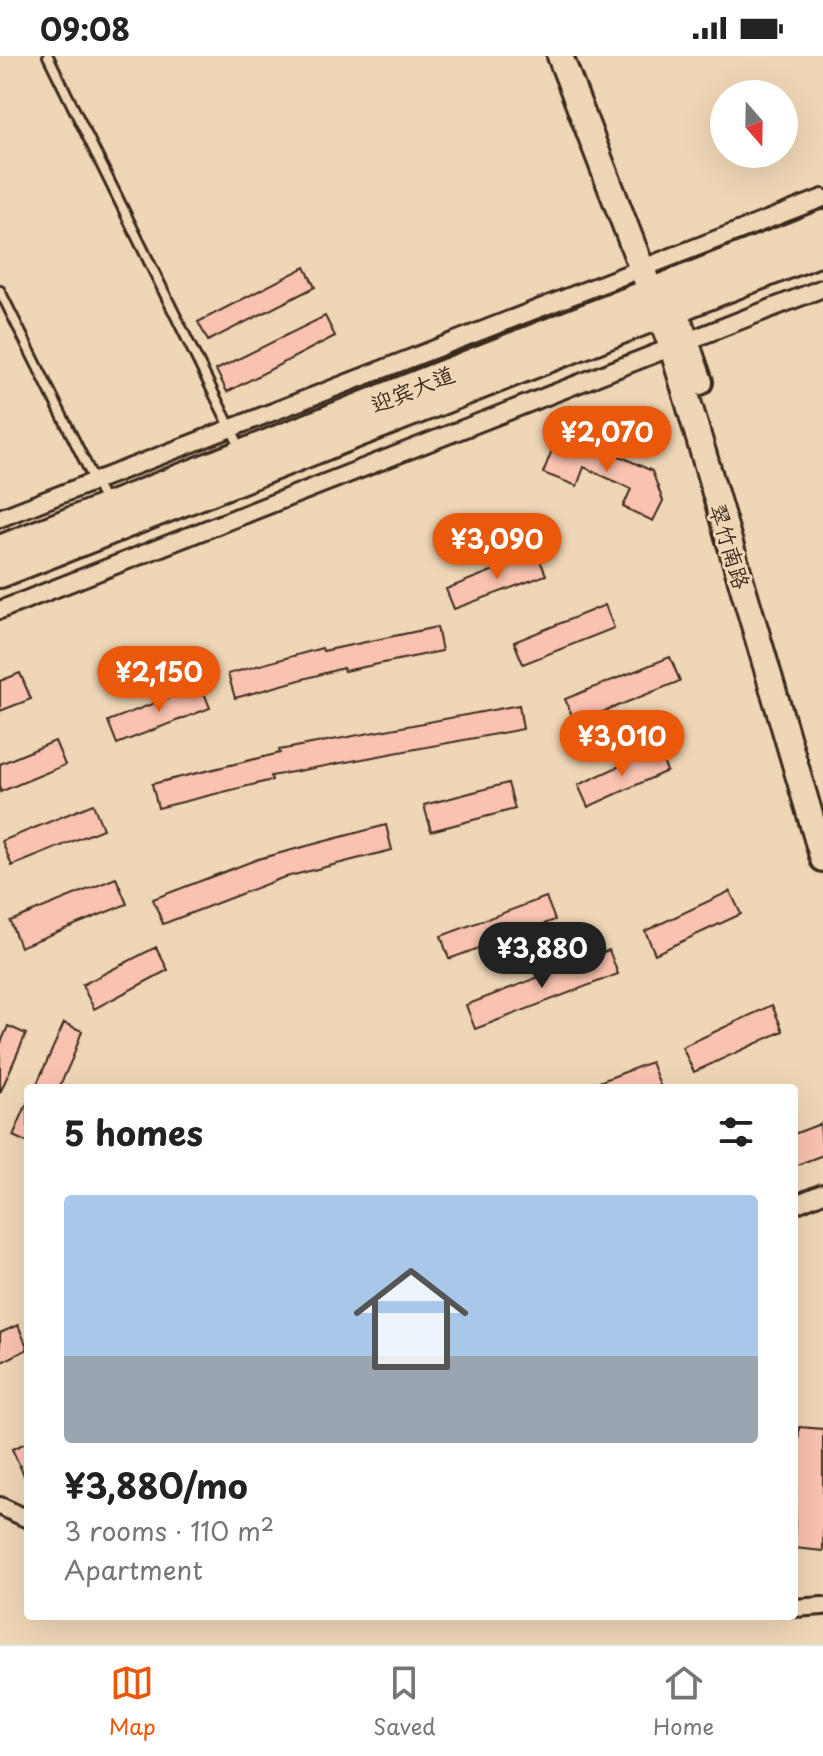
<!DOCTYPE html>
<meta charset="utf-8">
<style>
:root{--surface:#fff;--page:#f2f2f2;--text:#222;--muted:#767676;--line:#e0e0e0;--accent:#ea580c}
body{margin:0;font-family:"Playpen Sans","LXGW WenKai TC",sans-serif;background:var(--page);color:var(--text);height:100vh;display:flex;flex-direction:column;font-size:30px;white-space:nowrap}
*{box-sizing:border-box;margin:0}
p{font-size:26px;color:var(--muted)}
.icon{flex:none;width:44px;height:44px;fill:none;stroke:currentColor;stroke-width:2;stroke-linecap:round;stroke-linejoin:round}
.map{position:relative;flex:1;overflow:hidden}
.sheet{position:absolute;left:24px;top:1028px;width:774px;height:536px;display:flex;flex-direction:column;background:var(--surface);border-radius:8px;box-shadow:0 8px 32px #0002}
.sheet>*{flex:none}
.needle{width:52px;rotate:160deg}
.tools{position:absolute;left:710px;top:24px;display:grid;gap:16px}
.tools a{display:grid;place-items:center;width:88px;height:88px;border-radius:50%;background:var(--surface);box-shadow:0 8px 32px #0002;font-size:40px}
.price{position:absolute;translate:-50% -68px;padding:0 18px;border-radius:28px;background:var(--accent);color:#fff;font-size:26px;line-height:52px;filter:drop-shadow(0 2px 4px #0008)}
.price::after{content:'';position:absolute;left:50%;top:48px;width:24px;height:18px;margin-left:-12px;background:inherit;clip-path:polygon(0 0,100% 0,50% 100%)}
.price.selected{background:#222;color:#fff}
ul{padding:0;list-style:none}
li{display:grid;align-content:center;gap:16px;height:424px;padding:0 40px}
li span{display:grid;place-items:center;height:248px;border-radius:8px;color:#555}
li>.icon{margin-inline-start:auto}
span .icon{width:144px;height:144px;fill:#fffc;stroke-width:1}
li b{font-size:34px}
h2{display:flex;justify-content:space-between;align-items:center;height:96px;padding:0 40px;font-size:34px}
.status{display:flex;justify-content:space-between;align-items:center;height:56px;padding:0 40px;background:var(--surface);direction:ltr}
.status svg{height:22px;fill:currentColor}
.tab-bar{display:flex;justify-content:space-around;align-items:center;height:112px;border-top:2px solid var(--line);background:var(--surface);font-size:22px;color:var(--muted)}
.tab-bar a{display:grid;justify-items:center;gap:4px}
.tab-bar .selected{color:var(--accent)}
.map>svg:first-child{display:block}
.building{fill:#fac2b0;stroke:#3b2a1e;stroke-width:2}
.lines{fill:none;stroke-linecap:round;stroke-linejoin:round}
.service-casing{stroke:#3b2a1e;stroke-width:14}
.minor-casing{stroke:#3b2a1e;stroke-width:22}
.secondary-casing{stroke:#3b2a1e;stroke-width:30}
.primary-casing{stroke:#3b2a1e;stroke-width:32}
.service{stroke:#efd6b6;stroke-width:8}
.minor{stroke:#efd6b6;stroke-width:16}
.secondary{stroke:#efd6b6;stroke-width:24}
.primary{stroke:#efd6b6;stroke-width:26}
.labels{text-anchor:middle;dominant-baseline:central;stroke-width:6;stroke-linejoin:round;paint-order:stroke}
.street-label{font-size:22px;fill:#3b2a1e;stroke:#efd6b6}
</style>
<div class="status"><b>09:08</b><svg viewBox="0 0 49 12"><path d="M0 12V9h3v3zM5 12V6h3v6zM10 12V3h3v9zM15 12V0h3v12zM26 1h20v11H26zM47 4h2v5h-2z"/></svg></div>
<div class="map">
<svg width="823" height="1588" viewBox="0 0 823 1588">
<rect width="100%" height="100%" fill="#efd6b6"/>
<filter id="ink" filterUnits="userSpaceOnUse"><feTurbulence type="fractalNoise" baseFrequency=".0125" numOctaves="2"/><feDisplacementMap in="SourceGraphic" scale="16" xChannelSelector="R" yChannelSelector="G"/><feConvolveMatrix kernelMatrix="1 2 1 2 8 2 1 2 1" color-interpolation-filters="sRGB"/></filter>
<g filter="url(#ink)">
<path class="building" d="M305 211 315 231 208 285 198 266Z
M325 260 335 280 227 336 216 314Z
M583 383 652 415 663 445 653 465 623 451 631 433 584 411 577 430 543 417 552 394Z
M537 497 546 519 454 553 446 533Z
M605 549 614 572 523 608 514 586Z
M437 571 442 595 344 615 343 612 235 642 228 618 322 592 323 595Z
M670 601 680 625 575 667 565 643Z
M20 617 31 643 0 655V625Z
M201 629 210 652 117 688 108 665Z
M519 649 523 673 271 720 272 724 158 752 152 728 280 697 279 694Z
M55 685 65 709 0 736V708Z
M657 693 667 715 588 751 578 729Z
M508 727 515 753 431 775 424 749Z
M93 748 103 773 12 810 2 785Z
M386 769 392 794 282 822 163 868 153 843 258 803Z
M116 822 127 848 20 891 10 865Z
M730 835 741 858 655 898 645 875Z
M546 841 555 864 449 903 441 880Z
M156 891 168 914 94 953 82 929Z
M609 894 618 918 475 973 466 949Z
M772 949 783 975 694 1016 682 991Z
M64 967 82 975 72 1003 59 1032H35Z
M8 970 26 978 0 1037V989Z
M651 1006 661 1032H586V1031Z
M28 1045V1087L13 1080Z
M820 1068 823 1099 794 1110V1078Z
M18 1269 28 1293 0 1307V1277Z
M799 1371 823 1373V1495L794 1492Z
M28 1386V1428L12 1393Z"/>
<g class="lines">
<g class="service-casing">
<path id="service" d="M48 0 241 393
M0 235 105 446"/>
</g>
<g class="minor-casing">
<path id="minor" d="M0 462 823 142
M0 554 823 232
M794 1149 823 1137
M0 1450 28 1463
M794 1552 823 1550"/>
</g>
<g class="secondary-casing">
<path id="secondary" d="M560 0 672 291 823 803
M669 236 700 326"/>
</g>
<g class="primary-casing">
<path id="primary" d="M0 493 823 168
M0 518 823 195"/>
</g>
<use href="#service" class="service"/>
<use href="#minor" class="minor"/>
<use href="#secondary" class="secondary"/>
<use href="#primary" class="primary"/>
</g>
</g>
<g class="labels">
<g class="street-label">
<text transform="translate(412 332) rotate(-22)">迎宾大道</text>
<text transform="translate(731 490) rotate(73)">翠竹南路</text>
</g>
</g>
</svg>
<div class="tools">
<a><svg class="needle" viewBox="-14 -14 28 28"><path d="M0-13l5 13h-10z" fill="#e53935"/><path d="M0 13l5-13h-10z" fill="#767676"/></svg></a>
</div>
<b class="price" style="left:607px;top:418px">¥2,070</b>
<b class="price" style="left:497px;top:525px">¥3,090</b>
<b class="price" style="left:159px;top:658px">¥2,150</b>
<b class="price" style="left:622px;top:722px">¥3,010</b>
<b class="price selected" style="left:542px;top:934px">¥3,880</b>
<section class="sheet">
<h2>5 homes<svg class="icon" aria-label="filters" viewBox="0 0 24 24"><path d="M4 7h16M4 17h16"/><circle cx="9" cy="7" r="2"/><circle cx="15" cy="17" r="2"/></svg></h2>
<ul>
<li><span style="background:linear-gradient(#a9c7e8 65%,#9aa5b1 0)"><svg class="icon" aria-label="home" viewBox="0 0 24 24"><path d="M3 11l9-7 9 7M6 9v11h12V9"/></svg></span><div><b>¥3,880/mo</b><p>3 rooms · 110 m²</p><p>Apartment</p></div></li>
</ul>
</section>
</div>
<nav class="tab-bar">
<a class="selected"><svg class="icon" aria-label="map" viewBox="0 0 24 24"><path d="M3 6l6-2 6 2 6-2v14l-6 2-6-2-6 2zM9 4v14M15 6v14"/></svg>Map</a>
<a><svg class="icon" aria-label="saved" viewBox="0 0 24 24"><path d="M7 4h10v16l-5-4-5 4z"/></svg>Saved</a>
<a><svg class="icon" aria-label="home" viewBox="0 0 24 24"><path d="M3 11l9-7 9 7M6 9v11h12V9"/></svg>Home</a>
</nav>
